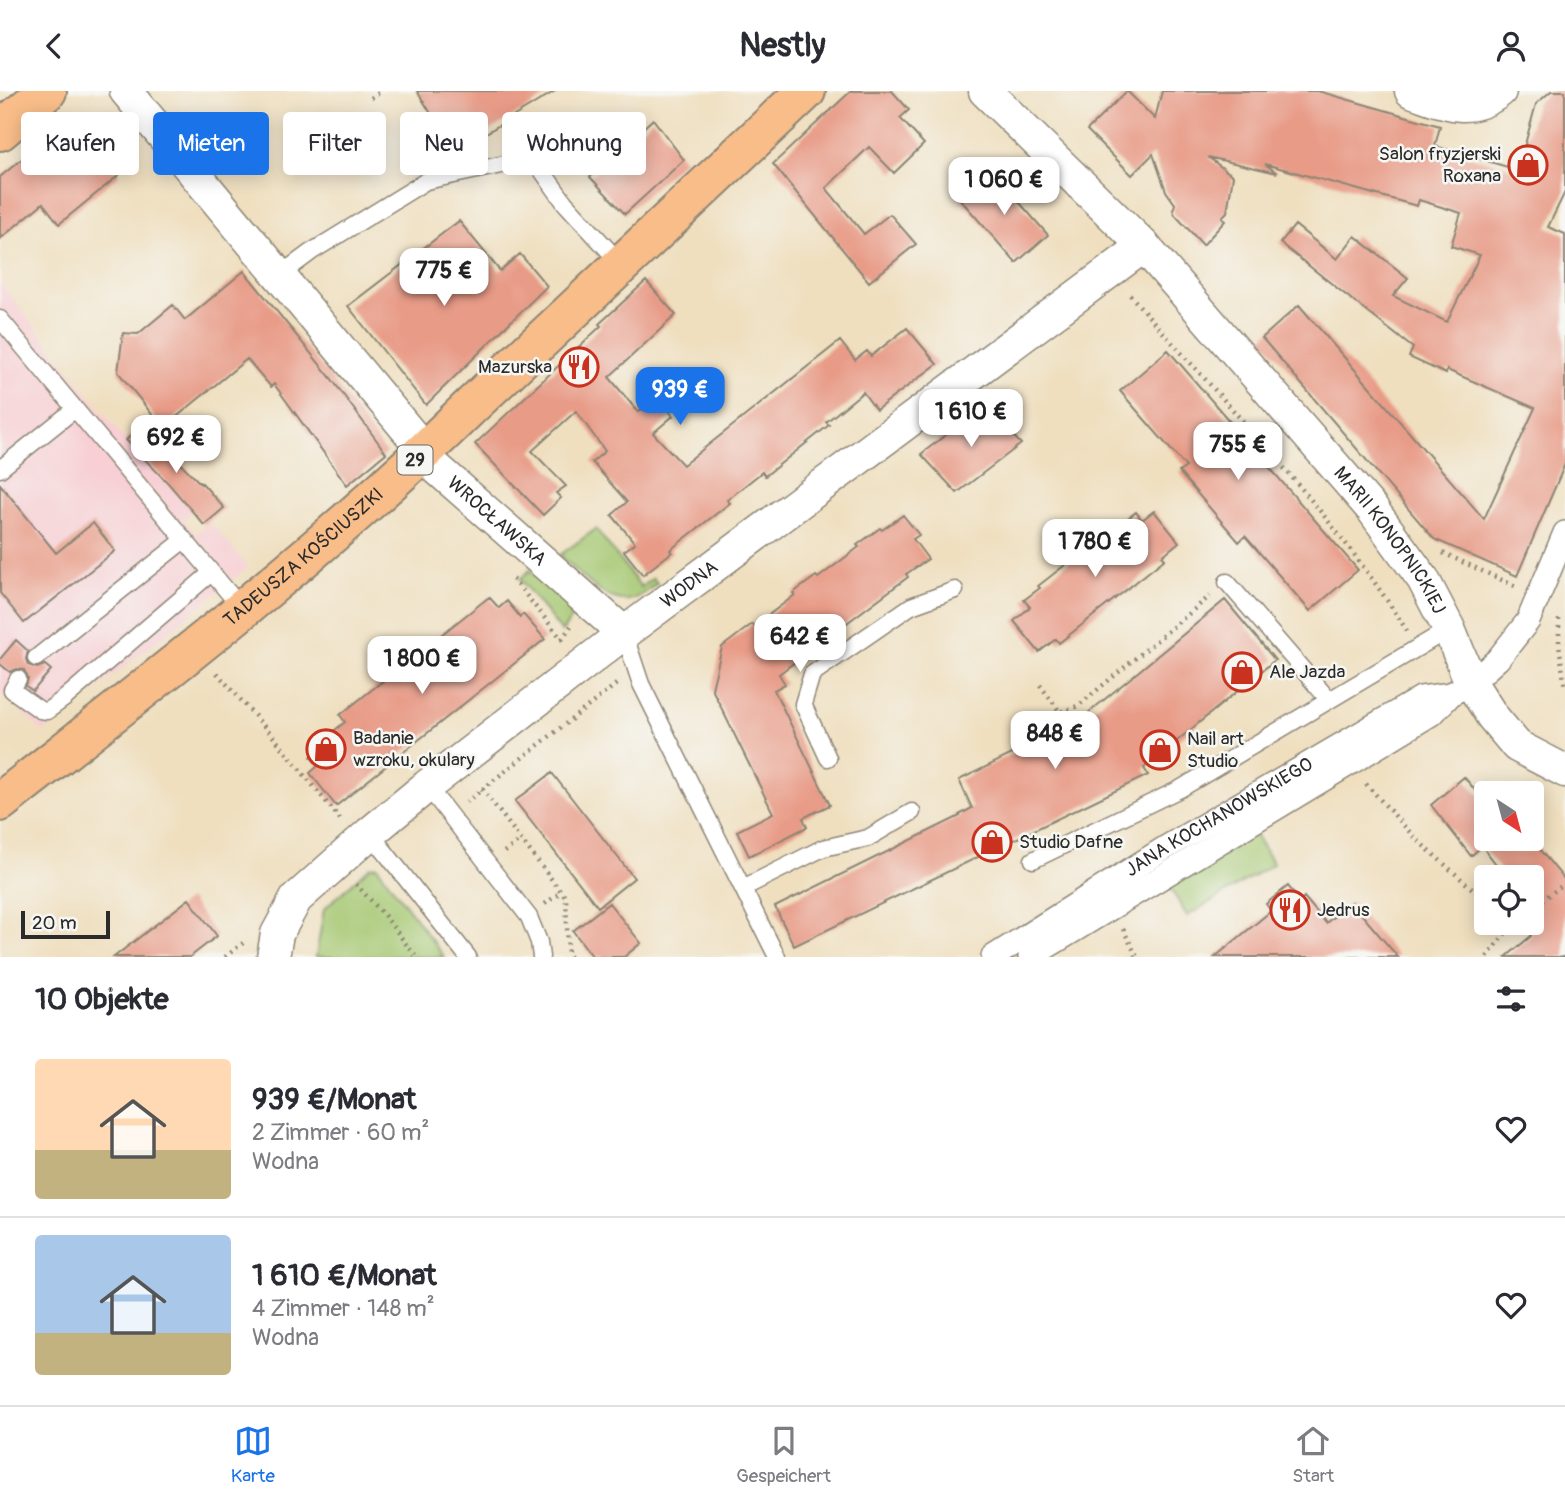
<!DOCTYPE html>
<html lang="de">
<meta charset="utf-8">
<style>
:root{--surface:#fff;--page:#f2f2f3;--text:#2b2b33;--muted:#7c7c81;--line:#e1e1e2;--accent:#1a73e8}
body{margin:0;font-family:Pangolin,sans-serif;background:var(--page);color:var(--text);height:100vh;display:flex;flex-direction:column;font-size:26px;white-space:nowrap}
*{box-sizing:border-box;margin:0}
p{font-size:23px;color:var(--muted)}
.icon{flex:none;width:38px;height:38px;fill:none;stroke:currentColor;stroke-width:2;stroke-linecap:round;stroke-linejoin:round}
.map{position:relative;height:866px;overflow:hidden}
.drawer{display:flex;flex-direction:column;background:var(--surface);flex:1}
.drawer>*{flex:none}
.top-card{position:absolute;left:21px;top:21px;width:700px;height:63px;display:flex;gap:14px}
.needle{width:46px;rotate:144deg}
.controls{position:absolute;left:1474px;top:690px;display:grid;gap:14px}
.controls a{display:grid;place-items:center;width:70px;height:70px;border-radius:7px;background:var(--surface);box-shadow:0 4px 18px #0003;font-size:35px}
.scale{position:absolute;left:21px;bottom:18px;width:89px;box-sizing:border-box;padding-left:7px;border:4px solid #2b2b2b;border-top:0;font-size:19px;line-height:24px;white-space:nowrap;color:#2b2b2b;-webkit-text-stroke:5px #f6f6f2;paint-order:stroke}
.price{position:absolute;translate:-50% -60px;padding:0 16px;border-radius:14px;background:#fff;color:#222;font-size:23px;line-height:46px;filter:drop-shadow(0 2px 4px #0008)}
.price::after{content:'';position:absolute;left:50%;top:42px;width:21px;height:16px;margin-left:-10px;background:inherit;clip-path:polygon(0 0,100% 0,50% 100%)}
.price.selected{background:var(--accent);color:#fff}
ul{padding:0;list-style:none}
li{display:flex;align-items:center;gap:21px;height:175px;padding:0 35px}
li+li{border-top:2px solid var(--line)}
li span{display:grid;place-items:center;flex:none;width:196px;height:140px;border-radius:7px;color:#555}
li>.icon{margin-inline-start:auto}
span .icon{width:84px;height:84px;fill:#fffc;stroke-width:1}
li b{font-size:30px}
h2{display:flex;justify-content:space-between;align-items:center;height:84px;padding:0 35px;font-size:30px}
.tag{padding:0 24px;border-radius:7px;background:var(--surface);box-shadow:0 4px 18px #0003;font-size:24px;line-height:63px}
.tag.selected{background:var(--accent);color:#fff}
header{display:flex;justify-content:space-between;align-items:center;height:91px;padding:0 35px;background:var(--surface);font-size:32px;font-weight:700}
.dock{display:flex;justify-content:space-around;align-items:center;height:98px;border-top:2px solid var(--line);background:var(--surface);font-size:19px;color:var(--muted)}
.dock a{display:grid;justify-items:center;gap:4px}
.dock .selected{color:var(--accent)}
.map>svg:first-child{display:block}
.built{fill:#f7cfd4}
.green{fill:#a5c771;stroke:#68794e;stroke-width:2}
.building{fill:#e89b87}
.lines{fill:none;stroke-linecap:round;stroke-linejoin:round}
.service-casing{stroke:#8d8575;stroke-width:19}
.pedestrian-casing{stroke:#8d8575;stroke-width:26}
.minor-casing{stroke:#8d8575;stroke-width:35}
.primary-casing{stroke:#8d8575;stroke-width:42}
.path{stroke:#8d8575;stroke-width:4.5;stroke-dasharray:2 5;stroke-linecap:butt}
.service{stroke:#fff;stroke-width:16}
.pedestrian{stroke:#fff;stroke-width:23}
.minor{stroke:#fff;stroke-width:32}
.primary{stroke:#f8bd89;stroke-width:38}
.labels{text-anchor:middle;dominant-baseline:central;stroke-width:5;stroke-linejoin:round;paint-order:stroke}
.shield{fill:#f6f6f2;stroke:#686867;stroke-width:2}
.shield-label{font-size:18px;font-weight:bold;fill:#2b2b2b}
.poi-label{font-size:19px;fill:#2b2b2b;stroke:#f6f6f2;text-anchor:start}
.street-label{font-size:19px;fill:#2b2b2b;stroke:#f6f6f2}
</style>
<header><svg class="icon" aria-label="back" viewBox="0 0 24 24"><path d="M15 5l-7 7 7 7"/></svg>Nestly<svg class="icon" aria-label="person" viewBox="0 0 24 24"><circle cx="12" cy="8" r="4"/><path d="M4 21q1-7 8-7t8 7"/></svg></header>
<div class="map">
<svg width="1565" height="866" viewBox="0 0 1565 866">
<rect width="100%" height="100%" fill="#f6f6f2"/>
<filter id="ink" filterUnits="userSpaceOnUse"><feTurbulence type="fractalNoise" baseFrequency=".0143" numOctaves="2"/><feDisplacementMap in="SourceGraphic" scale="14" xChannelSelector="R" yChannelSelector="G"/><feConvolveMatrix kernelMatrix="1 2 1 2 8 2 1 2 1" color-interpolation-filters="sRGB"/></filter>
<filter id="wash" filterUnits="userSpaceOnUse"><feTurbulence type="fractalNoise" baseFrequency=".00686" numOctaves="4" result="noise"/><feDisplacementMap in="SourceGraphic" scale="28" xChannelSelector="R" yChannelSelector="G"/><feGaussianBlur stdDeviation="1.57" result="paint"/><feColorMatrix in="noise" values="0 0 0 0 0 0 0 0 0 0 0 0 0 0 0 0 0 1.4 0 .05"/><feComposite in="paint" operator="in"/></filter>
<g filter="url(#wash)">
<rect width="100%" height="100%" fill="#efdfbf"/>
<path class="built" d="M0 192 125 349 192 419 183 429 196 443 210 431 248 476 43 641 0 601Z"/>
<path class="green" d="M596 438 641 496 653 487 657 492C649 498 639 508 628 509 604 512 577 480 560 464Z
M530 479 577 519 562 541 520 488Z
M1253 740 1273 773 1187 825 1167 791Z
M377 775 444 866H316L324 818 370 776Z"/>
<g id="blocks">
<path class="building" d="M417 0H555L455 61Z
M851 0H892L909 19 900 27 924 53 894 82 869 56 826 97 864 143 890 123 916 153 869 191 773 73Z
M1127 0 1155 28 1162 0H1318L1440 35 1435 55 1518 79 1536 13 1551 0H1565V101L1548 136 1565 143V373L1517 485 1434 448 1262 247 1299 214 1484 428 1535 317 1447 279 1446 283 1409 266 1413 257 1280 152 1295 134 1337 168 1355 145 1408 187 1393 205 1447 231 1480 164 1451 155 1461 122 1419 109 1417 115 1265 73 1277 82 1208 66 1233 85 1227 121 1222 126 1225 130 1203 154 1175 124 1173 119 1175 113 1166 100 1153 63 1132 84 1087 39Z
M653 28 684 69 625 123 590 86Z
M122 29 100 45 118 68 111 74 119 84 59 133 43 112 0 148V86L28 63 30 65 66 39 70 32Z
M991 79 1048 144 1016 172 959 107Z
M459 130 500 180 520 163 547 195 426 314 348 215Z
M244 180 331 287 386 362 347 394 274 293 271 296 247 268 163 337 118 281 123 242 138 243 173 214 185 229Z
M646 190 676 224 609 286 638 321 658 305 673 325 653 342 683 374 840 250 855 269 867 260 871 265 907 237 937 273 876 319 863 301 826 331 829 334 765 385 762 381 727 409 730 412 670 459 672 461 643 484 624 460 635 452 612 424 627 411 592 371 605 360 576 320 532 360 566 395 556 402 561 407 543 424 475 353 601 235 599 233Z
M1168 259 1358 479 1310 520 1245 445 1239 451 1179 381 1186 376 1120 300Z
M984 314 1021 353 957 402 921 363Z
M143 334 201 393 202 392 224 417 204 434 169 393 126 349Z
M0 393 56 462 93 432 115 460 24 532 0 502Z
M1154 420 1179 451 1162 465 1165 468 1059 552 1056 548 1039 561 1014 530 1030 516 1024 509 1040 497 1038 495 1123 429 1124 430 1136 421 1142 429Z
M903 424 919 444 913 448 928 468 906 483 908 486 779 583 785 593 774 599 830 714 803 727 807 736 749 765 737 740 773 722 712 598 722 556 752 533 754 535 795 504 793 502 816 485 818 487 859 456 857 454 880 437 882 439Z
M489 506 499 517 507 510 520 526 523 523 545 548 336 715 310 682 318 675 311 666 324 655 320 651 345 631 340 624Z
M1225 509 1275 569 1144 677 1148 684 794 855 775 816 960 725 959 724 972 717 959 689 1076 632Z
M16 549 28 560 26 568 28 574 37 577 45 574 51 579 33 600 26 595 28 587 24 579 17 578 10 581 0 573V568Z
M552 682 634 787 598 816 515 710Z
M1464 686 1486 712V747H1530L1565 789V866H1506L1531 845V786H1506L1482 755 1471 765 1431 714Z
M1288 795 1300 810 1304 806 1326 832 1351 811 1398 866H1215L1271 820 1266 813Z
M189 808 217 845 190 866H114Z
M609 812 641 852 624 866H593L573 840Z"/>
</g>
</g>
<g filter="url(#ink)">
<use href="#blocks" fill-opacity="0" stroke="#8d8575" stroke-width="2"/>
<g class="lines">
<g class="service-casing">
<path id="service" d="M280 184 311 161 426 90 533 67 565 112 621 173
M0 228 243 519
M0 378 75 318
M1227 491 1329 609
M624 542 641 593 777 866
M36 567 184 449
M18 588 12 599 40 619 47 620 65 607 211 482
M828 667 803 613 812 583 911 515 955 499
M427 695 529 826 539 851 541 866
M370 742 468 866
M1033 769 1180 698 1449 538
M743 797 823 757 868 747 912 721"/>
</g>
<g class="pedestrian-casing">
<g id="pedestrian">
<path id="s1" d="M993 866 1165 757 1421 607 1451 603"/>
<path d="M1030 866 1433 622 1451 603 1471 592 1498 568 1528 530 1565 442"/>
</g>
</g>
<g class="minor-casing">
<g id="minor">
<path id="s2" d="M126 0 415 348 432 373 624 542"/>
<path id="s3" d="M985 0 1144 155 1372 418 1423 488 1449 538 1471 592 1492 625 1517 655 1565 680"/>
<path d="M1411 0C1444 11 1469 25 1500 0"/>
<path id="s4" d="M273 866 277 843 296 808 370 742 427 695 624 542 1144 155"/>
</g>
</g>
<g class="primary-casing">
<g id="primary">
<path d="M0 40 47 0"/>
<path id="s5" d="M0 711C160 585 323 461 469 317L806 0"/>
</g>
</g>
<path class="path" d="M371 7 382 0
M1130 204C1224 312 1330 417 1407 540
M1443 462 1515 495
M513 488 565 552
M1559 528V553L1565 597
M562 548 571 535
M217 582 277 650 340 728
M1040 594 1060 621 1078 615 1210 505
M1366 693 1416 748 1486 810
M482 698 566 807 568 864 570 866
M466 711 619 591
M504 761 521 749
M356 793 384 824 416 866
M545 813 561 801
M1531 818 1565 792
M1123 838 1137 866
M225 866 243 852
M1487 866 1514 831"/>
<use href="#service" class="service"/>
<use href="#pedestrian" class="pedestrian"/>
<use href="#minor" class="minor"/>
<use href="#primary" class="primary"/>
</g>
</g>
<defs>
<g id="shop-ring" transform="scale(2.0125)"><circle r="9.5" fill="#f6f6f2" stroke="#c8321e" stroke-width="1.5"/><path d="M-5-2.5h2.3a2.7 3.5 0 0 1 5.4 0H5L5.5 6h-11ZM-1.5-2.5h3a1.5 2.3 0 0 0-3 0Z" fill="#c8321e"/></g>
<g id="restaurant-ring" transform="scale(2.0125)"><circle r="9.5" fill="#f6f6f2" stroke="#c8321e" stroke-width="1.5"/><path d="M-5-6h1v4h1v-4h1v4h1v-4h1v5L-1.5 .5V6h-2V.5L-5-1ZM5-6V6H3V1.5H1.5Q1.5-4 5-6Z" fill="#c8321e"/></g>
</defs>
<g fill-rule="evenodd">
<use href="#shop-ring" x="1528" y="74"/>
<use href="#restaurant-ring" x="579" y="276"/>
<use href="#shop-ring" x="1242" y="581"/>
<use href="#shop-ring" x="326" y="658"/>
<use href="#shop-ring" x="1160" y="659"/>
<use href="#shop-ring" x="992" y="751"/>
<use href="#restaurant-ring" x="1290" y="819"/>
</g>
<g class="labels">
<rect class="shield" x="397.5" y="354.5" width="35" height="29" rx="5"/>
<g class="shield-label">
<text x="415" y="369">29</text>
</g>
<g class="poi-label">
<text x="1501" y="63" text-anchor="end">Salon fryzjerski<tspan x="1501" dy="22">Roxana</tspan></text>
<text x="552" y="276" text-anchor="end">Mazurska</text>
<text x="1269" y="581">Ale Jazda</text>
<text x="353" y="647">Badanie<tspan x="353" dy="22">wzroku, okulary</tspan></text>
<text x="1187" y="648">Nail art<tspan x="1187" dy="22">Studio</tspan></text>
<text x="1019" y="751">Studio Dafne</text>
<text x="1317" y="819">Jedrus</text>
</g>
<g class="street-label">
<text stroke="none"><textPath href="#s2" startOffset="569">WROCŁAWSKA</textPath></text>
<text stroke="none"><textPath href="#s3" startOffset="606">MARII KONOPNICKIEJ</textPath></text>
<text stroke="none"><textPath href="#s5" startOffset="390">TADEUSZA KOŚCIUSZKI</textPath></text>
<text stroke="none"><textPath href="#s4" startOffset="567">WODNA</textPath></text>
<text stroke="none"><textPath href="#s1" startOffset="266">JANA KOCHANOWSKIEGO</textPath></text>
</g>
</g>
</svg>
<div class="controls">
<a><svg class="needle" viewBox="-14 -14 28 28"><path d="M0-13l5 13h-10z" fill="#e53935"/><path d="M0 13l5-13h-10z" fill="#7c7c81"/></svg></a>
<a><svg class="icon" aria-label="locate" viewBox="0 0 24 24"><circle cx="12" cy="12" r="6"/><path d="M12 2v4M12 18v4M2 12h4M18 12h4"/></svg></a>
</div>
<div class="scale">20 m</div>
<b class="price" style="left:1004px;top:126px">1 060 €</b>
<b class="price" style="left:444px;top:217px">775 €</b>
<b class="price selected" style="left:680px;top:336px">939 €</b>
<b class="price" style="left:971px;top:358px">1 610 €</b>
<b class="price" style="left:176px;top:384px">692 €</b>
<b class="price" style="left:1238px;top:391px">755 €</b>
<b class="price" style="left:1095px;top:488px">1 780 €</b>
<b class="price" style="left:800px;top:583px">642 €</b>
<b class="price" style="left:422px;top:605px">1 800 €</b>
<b class="price" style="left:1055px;top:680px">848 €</b>
<div class="top-card">
<a class="tag">Kaufen</a>
<a class="tag selected">Mieten</a>
<a class="tag">Filter</a>
<a class="tag">Neu</a>
<a class="tag">Wohnung</a>
</div>
</div>
<section class="drawer">
<h2>10 Objekte<svg class="icon" aria-label="filters" viewBox="0 0 24 24"><path d="M4 7h16M4 17h16"/><circle cx="9" cy="7" r="2"/><circle cx="15" cy="17" r="2"/></svg></h2>
<ul>
<li><span style="background:linear-gradient(#ffd9b3 65%,#c2b280 0)"><svg class="icon" aria-label="home" viewBox="0 0 24 24"><path d="M3 11l9-7 9 7M6 9v11h12V9"/></svg></span><div><b>939 €/Monat</b><p>2 Zimmer · 60 m²</p><p>Wodna</p></div><svg class="icon" aria-label="heart" viewBox="0 0 24 24"><path d="M12 20l-8-8c-3-5 5-10 8-4 3-6 11-1 8 4z"/></svg></li>
<li><span style="background:linear-gradient(#a9c7e8 70%,#c2b280 0)"><svg class="icon" aria-label="home" viewBox="0 0 24 24"><path d="M3 11l9-7 9 7M6 9v11h12V9"/></svg></span><div><b>1 610 €/Monat</b><p>4 Zimmer · 148 m²</p><p>Wodna</p></div><svg class="icon" aria-label="heart" viewBox="0 0 24 24"><path d="M12 20l-8-8c-3-5 5-10 8-4 3-6 11-1 8 4z"/></svg></li>
</ul>
</section>
<nav class="dock">
<a class="selected"><svg class="icon" aria-label="map" viewBox="0 0 24 24"><path d="M3 6l6-2 6 2 6-2v14l-6 2-6-2-6 2zM9 4v14M15 6v14"/></svg>Karte</a>
<a><svg class="icon" aria-label="saved" viewBox="0 0 24 24"><path d="M7 4h10v16l-5-4-5 4z"/></svg>Gespeichert</a>
<a><svg class="icon" aria-label="home" viewBox="0 0 24 24"><path d="M3 11l9-7 9 7M6 9v11h12V9"/></svg>Start</a>
</nav>
